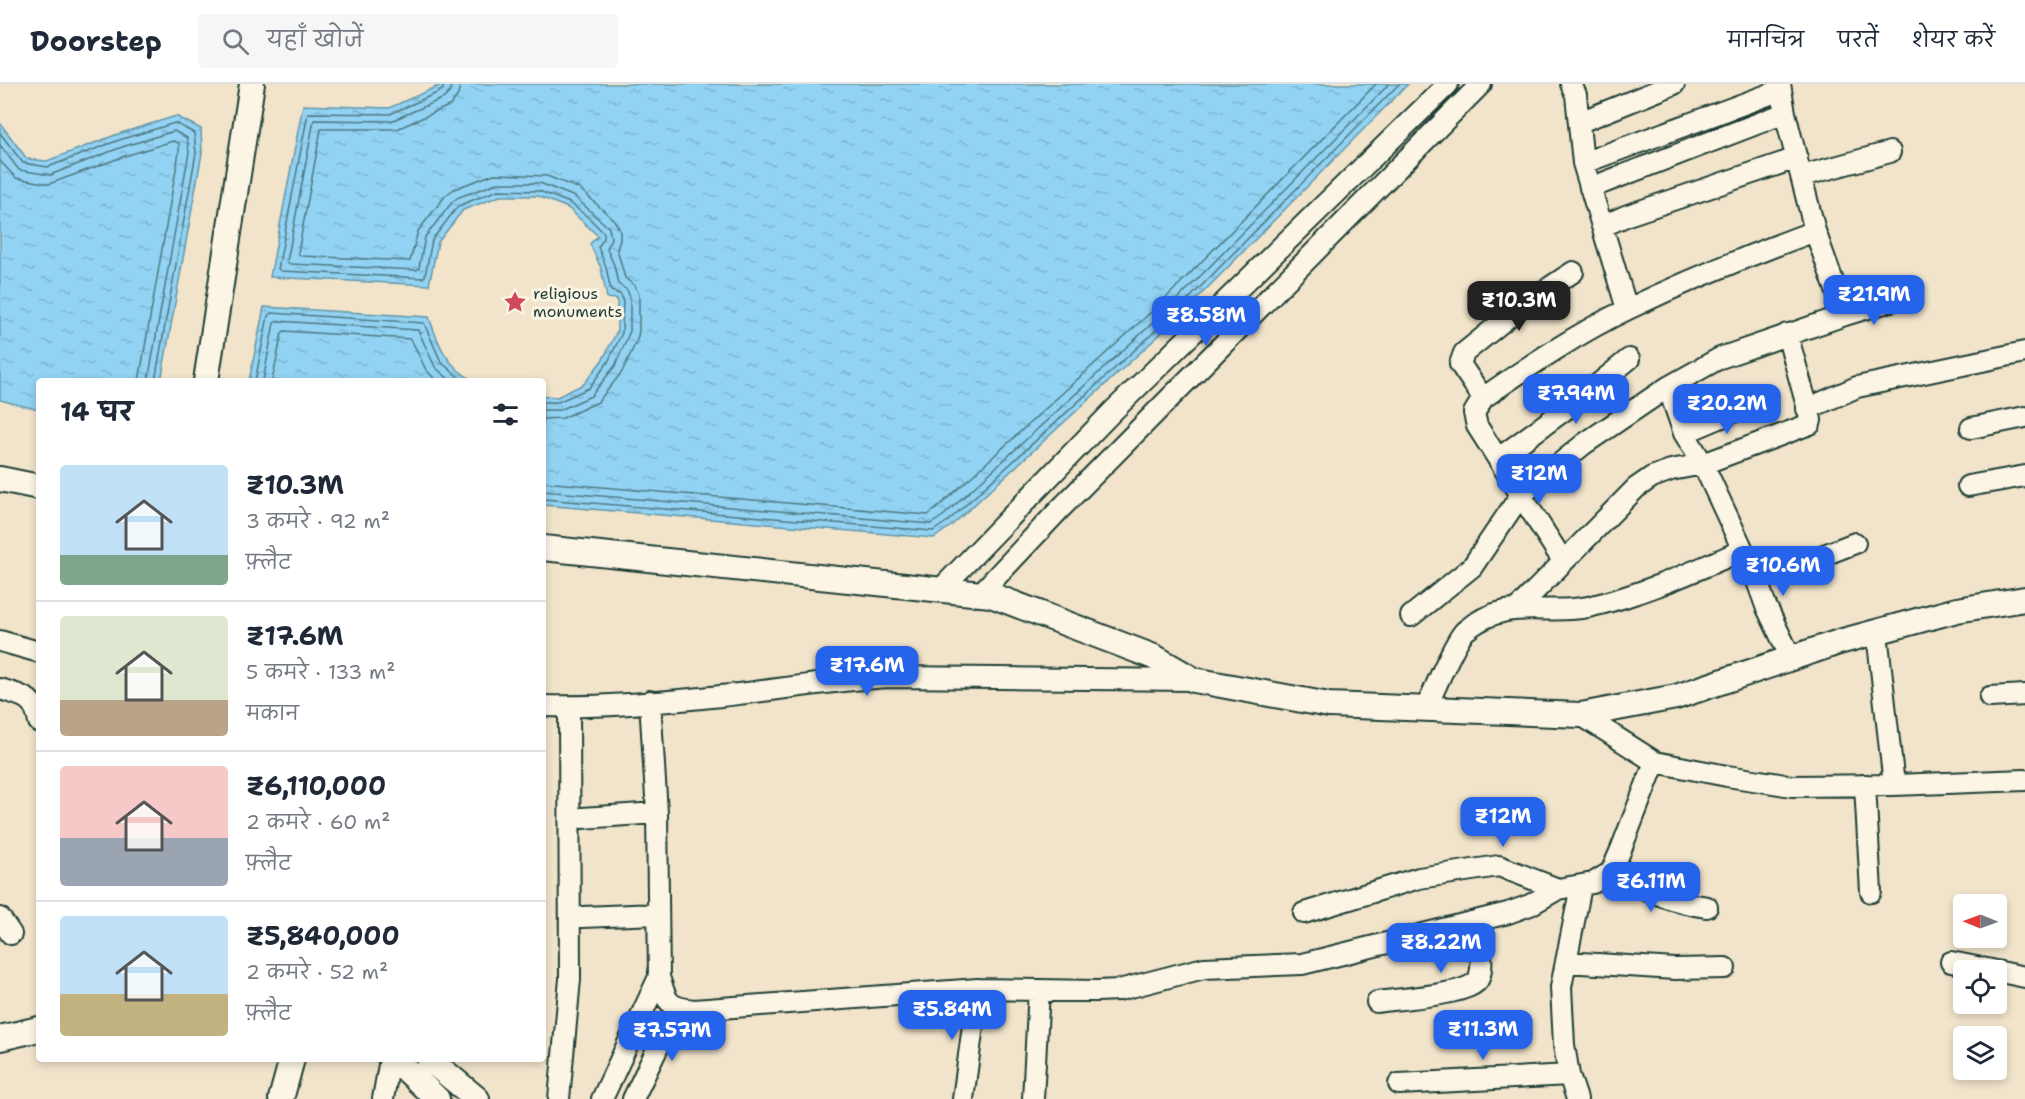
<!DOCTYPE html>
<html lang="hi">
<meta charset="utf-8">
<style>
:root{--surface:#fff;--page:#f6f6f7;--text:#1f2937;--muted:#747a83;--line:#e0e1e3;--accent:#2563eb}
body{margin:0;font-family:"Shantell Sans","Playpen Sans Deva",sans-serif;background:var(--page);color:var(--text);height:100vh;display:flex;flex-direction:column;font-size:22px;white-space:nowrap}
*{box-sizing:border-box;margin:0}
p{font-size:20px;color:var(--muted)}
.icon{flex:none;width:33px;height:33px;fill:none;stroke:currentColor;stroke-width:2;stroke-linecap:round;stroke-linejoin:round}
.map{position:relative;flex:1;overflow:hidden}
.panel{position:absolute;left:36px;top:294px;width:510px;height:684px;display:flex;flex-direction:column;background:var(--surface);border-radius:6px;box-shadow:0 3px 9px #0003}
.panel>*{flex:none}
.needle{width:39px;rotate:271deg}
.buttons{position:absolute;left:1953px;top:810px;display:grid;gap:12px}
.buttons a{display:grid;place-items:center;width:54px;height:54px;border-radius:6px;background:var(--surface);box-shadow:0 3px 9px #0003;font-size:30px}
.price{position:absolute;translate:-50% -51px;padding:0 14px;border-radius:12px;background:var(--accent);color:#fff;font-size:20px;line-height:39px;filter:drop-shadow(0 2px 3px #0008)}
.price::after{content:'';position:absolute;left:50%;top:36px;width:18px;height:14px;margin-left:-9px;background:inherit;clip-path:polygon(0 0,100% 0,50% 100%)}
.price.current{background:#222;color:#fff}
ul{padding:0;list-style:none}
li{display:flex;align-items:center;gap:18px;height:150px;padding:0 24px}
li+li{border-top:2px solid var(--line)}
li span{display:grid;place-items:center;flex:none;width:168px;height:120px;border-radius:6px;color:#555}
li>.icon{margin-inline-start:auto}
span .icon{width:72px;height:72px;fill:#fffc;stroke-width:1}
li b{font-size:26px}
h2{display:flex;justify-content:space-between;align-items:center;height:72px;padding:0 24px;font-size:26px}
header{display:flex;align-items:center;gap:36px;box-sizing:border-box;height:84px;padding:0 30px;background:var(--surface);border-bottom:2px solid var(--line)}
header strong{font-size:28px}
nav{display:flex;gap:33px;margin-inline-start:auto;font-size:21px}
.search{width:420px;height:54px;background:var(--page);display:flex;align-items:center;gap:15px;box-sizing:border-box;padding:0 21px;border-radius:6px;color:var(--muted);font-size:22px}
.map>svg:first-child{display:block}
.water{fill:url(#water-ripples);stroke:#6496a7;stroke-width:1.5}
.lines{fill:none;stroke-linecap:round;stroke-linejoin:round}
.shore{stroke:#4d7980;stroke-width:1.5}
.minor-casing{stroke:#1f3d34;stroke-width:24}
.tertiary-casing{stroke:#1f3d34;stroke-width:28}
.minor{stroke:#fcf5e5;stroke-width:20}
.tertiary{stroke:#fcf5e5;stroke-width:24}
.labels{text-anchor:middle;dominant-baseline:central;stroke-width:6;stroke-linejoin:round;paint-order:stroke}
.poi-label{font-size:16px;fill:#1f3d34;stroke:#fcf5e5;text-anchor:start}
</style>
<header>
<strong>Doorstep</strong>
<div class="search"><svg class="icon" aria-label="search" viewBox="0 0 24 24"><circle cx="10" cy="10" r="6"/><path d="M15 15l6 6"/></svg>यहाँ खोजें</div>
<nav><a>मानचित्र</a><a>परतें</a><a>शेयर करें</a></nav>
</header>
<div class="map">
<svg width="2025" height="1015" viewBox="0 0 2025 1015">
<defs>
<pattern id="water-ripples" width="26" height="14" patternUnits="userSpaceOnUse" patternTransform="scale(1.5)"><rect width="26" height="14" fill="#92d2f3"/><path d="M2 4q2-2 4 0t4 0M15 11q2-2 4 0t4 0" fill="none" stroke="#7db5d1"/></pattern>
</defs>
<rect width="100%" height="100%" fill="#f1e4cb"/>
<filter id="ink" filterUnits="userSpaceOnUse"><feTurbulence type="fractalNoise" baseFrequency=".0167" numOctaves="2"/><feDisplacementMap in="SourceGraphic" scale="12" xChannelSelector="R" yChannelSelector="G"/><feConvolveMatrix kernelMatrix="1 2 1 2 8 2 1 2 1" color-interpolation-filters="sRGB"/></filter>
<g filter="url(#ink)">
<path class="water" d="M443 0H1408L1178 234 951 442 934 454 543 421V312L557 313 584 300 603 275 617 247V215L607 214 601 184 590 160 598 152 568 124 538 112H500L463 126 438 158 429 201 270 193 303 21 389 24Z
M176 32 201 45 202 69 161 297H39V326L0 316V39L27 75 47 77 118 50Z
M264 223 429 233C438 260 447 283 474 297H249Z"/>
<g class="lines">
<path class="shore" d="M443 0V5L439 8 390 30 308 29 278 185 281 187 423 194 425 192 432 156 458 122 498 106 539 107 570 119 589 134 604 149V154L598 163 606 183 611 207 620 210 623 215 622 249 608 278 589 304 558 318H543
M451 0 450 8 444 14 391 37 314 36 287 178 290 180 417 186 419 184 425 153 453 117 459 113 498 99H540L575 113 609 144 611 154 607 165 614 181 618 200 627 206 630 213V247L615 282 591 312 560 326H543
M460 0 458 11 451 21 397 45H321L298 169 301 172 410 177 418 147 446 111 454 105 494 90 547 92 580 105 614 136 620 146V156L617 165 625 194 635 202 639 211V247L637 256 622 288 598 318 563 334 543 335
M0 49 23 79 48 83 119 56 175 39 194 49 196 69 155 297
M0 61 19 86 50 91 122 63 174 47 187 54 189 68 148 297
M0 77 16 94 49 100 125 72 173 57 179 59V68L139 297
M255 297 268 232 271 229 424 239 441 278 463 297
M263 297 274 239 277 237 418 246 435 283 451 297
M272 297 282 249 284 247 411 255 426 286 437 297
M543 398 928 431 937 424 1162 218 1376 0
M543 407 931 440 943 432 1169 224 1389 0
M543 415 933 447 948 437 1174 230 1399 0"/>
<g class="minor-casing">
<path id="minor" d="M1571 0 1576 11 1583 79 1627 225
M1580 38 1674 0
M1583 79 1781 6
M1802 92 1890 68
M1590 104 1785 29
M1603 142 1628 131 1797 74
M1845 231 1891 217
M1483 314 1460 280 1464 269 1523 221 1573 188
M1807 325 1857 303 2025 268
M1971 344 2025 333
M1684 349 1755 319
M1499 374 1585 311 1629 275
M1968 402 2025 392
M1743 466 1757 497 1766 522 1791 574
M1563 477 1477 342 1474 329 1483 314C1529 282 1578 249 1628 225 1689 196 1752 170 1815 147
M1757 497 1855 459
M942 504 1112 328 1448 0
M981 509 1059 426 1481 0
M1517 525 1636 404 1652 393 1671 386 1703 380 1810 340 1811 336 1787 250
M1411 532 1472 483 1520 412 1584 360 1668 303
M1877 549 1894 701
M0 557 39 568
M0 605C22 612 35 612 39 638
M1990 613 2025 611
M650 617 657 729 659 893C667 917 666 923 694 926L978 905 1097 907 1119 906 1204 884 1302 880 1508 829 1530 821 1558 805
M543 622C600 624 665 618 721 612 778 606 833 596 890 593L1194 596
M1426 624C1433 609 1455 556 1465 547 1506 512 1543 532 1588 523 1642 511 1692 488 1743 466L1703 380 1684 349 1668 303 1720 274 1845 231 1815 147 1785 29 1780 0
M1581 631 1655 678 1727 692 1792 702 1894 701 2025 696
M1865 701 1871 808
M582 734 657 729
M1611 788C1643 805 1670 818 1707 823
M1304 829 1419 794 1499 782 1558 805 1593 799 1611 788 1620 768 1655 678
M582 833 657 830
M0 834 11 850
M1566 878 1675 885 1725 884
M1951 878 1992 886
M1996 887 2025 893
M1377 918C1395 915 1474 911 1479 894 1485 877 1478 854 1476 837
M1399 1000 1569 991
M383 1015 390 975
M559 1015 570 895 569 623
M602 1015 659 893
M633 1015 677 924
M963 1015 978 905
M1033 1015 1039 906
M1577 1015 1569 991 1564 961 1561 903 1581 802"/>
</g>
<g class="tertiary-casing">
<path id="tertiary" d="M206 297 252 0
M0 395 39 403
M543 464 991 511 1154 573 1194 596 1329 621 1581 631 1676 613 1839 558 1957 526 2025 515
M0 954 39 945
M395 975 437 1015
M429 975 477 1015
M281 1015 292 975"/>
</g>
<use href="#minor" class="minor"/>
<use href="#tertiary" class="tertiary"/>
</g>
</g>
<defs>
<g id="sight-bare" transform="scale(1.8)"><path d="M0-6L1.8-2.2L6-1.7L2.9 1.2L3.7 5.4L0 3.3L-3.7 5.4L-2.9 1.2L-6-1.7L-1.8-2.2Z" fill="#d1495b" stroke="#fcf5e5" stroke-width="2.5" paint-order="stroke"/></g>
</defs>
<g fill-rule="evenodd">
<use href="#sight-bare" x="515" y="218"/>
</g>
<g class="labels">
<g class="poi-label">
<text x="533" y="209">religious<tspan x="533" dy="18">monuments</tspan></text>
</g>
</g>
</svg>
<div class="buttons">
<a><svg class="needle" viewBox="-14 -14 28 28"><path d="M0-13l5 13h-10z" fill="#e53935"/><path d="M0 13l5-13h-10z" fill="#747a83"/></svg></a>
<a><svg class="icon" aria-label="locate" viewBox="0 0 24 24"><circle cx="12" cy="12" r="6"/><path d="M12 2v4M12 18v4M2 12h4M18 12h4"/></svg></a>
<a><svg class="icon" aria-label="layers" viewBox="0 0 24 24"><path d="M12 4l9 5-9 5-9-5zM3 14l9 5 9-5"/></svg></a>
</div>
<b class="price" style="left:1874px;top:242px">₹21.9M</b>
<b class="price current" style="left:1519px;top:248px">₹10.3M</b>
<b class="price" style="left:1206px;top:263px">₹8.58M</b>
<b class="price" style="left:1576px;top:341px">₹7.94M</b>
<b class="price" style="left:1727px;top:351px">₹20.2M</b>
<b class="price" style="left:1539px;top:421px">₹12M</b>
<b class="price" style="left:1783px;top:513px">₹10.6M</b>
<b class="price" style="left:867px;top:613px">₹17.6M</b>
<b class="price" style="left:1503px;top:764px">₹12M</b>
<b class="price" style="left:1651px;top:829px">₹6.11M</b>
<b class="price" style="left:1441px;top:890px">₹8.22M</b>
<b class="price" style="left:952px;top:957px">₹5.84M</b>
<b class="price" style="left:1483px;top:977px">₹11.3M</b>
<b class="price" style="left:672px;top:978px">₹7.57M</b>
<section class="panel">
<h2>14 घर<svg class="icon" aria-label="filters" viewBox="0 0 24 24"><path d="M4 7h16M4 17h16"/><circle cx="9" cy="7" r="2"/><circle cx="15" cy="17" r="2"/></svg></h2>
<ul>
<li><span style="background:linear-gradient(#bfe0f5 75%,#7fa58c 0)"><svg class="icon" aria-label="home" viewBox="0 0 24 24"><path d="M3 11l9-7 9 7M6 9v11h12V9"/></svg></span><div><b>₹10.3M</b><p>3 कमरे · 92 m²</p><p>फ़्लैट</p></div></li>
<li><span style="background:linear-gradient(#dfe7d0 70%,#b9a48a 0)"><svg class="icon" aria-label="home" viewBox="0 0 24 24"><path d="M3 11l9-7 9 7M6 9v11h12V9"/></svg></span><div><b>₹17.6M</b><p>5 कमरे · 133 m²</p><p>मकान</p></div></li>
<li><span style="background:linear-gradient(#f6c9c9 60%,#9aa5b1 0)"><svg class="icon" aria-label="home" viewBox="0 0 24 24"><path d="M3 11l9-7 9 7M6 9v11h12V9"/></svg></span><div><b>₹6,110,000</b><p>2 कमरे · 60 m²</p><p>फ़्लैट</p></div></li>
<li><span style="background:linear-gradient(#bfe0f5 65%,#c2b280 0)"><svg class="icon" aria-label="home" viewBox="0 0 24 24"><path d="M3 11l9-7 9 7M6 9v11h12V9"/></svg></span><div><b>₹5,840,000</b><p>2 कमरे · 52 m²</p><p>फ़्लैट</p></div></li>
</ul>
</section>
</div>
